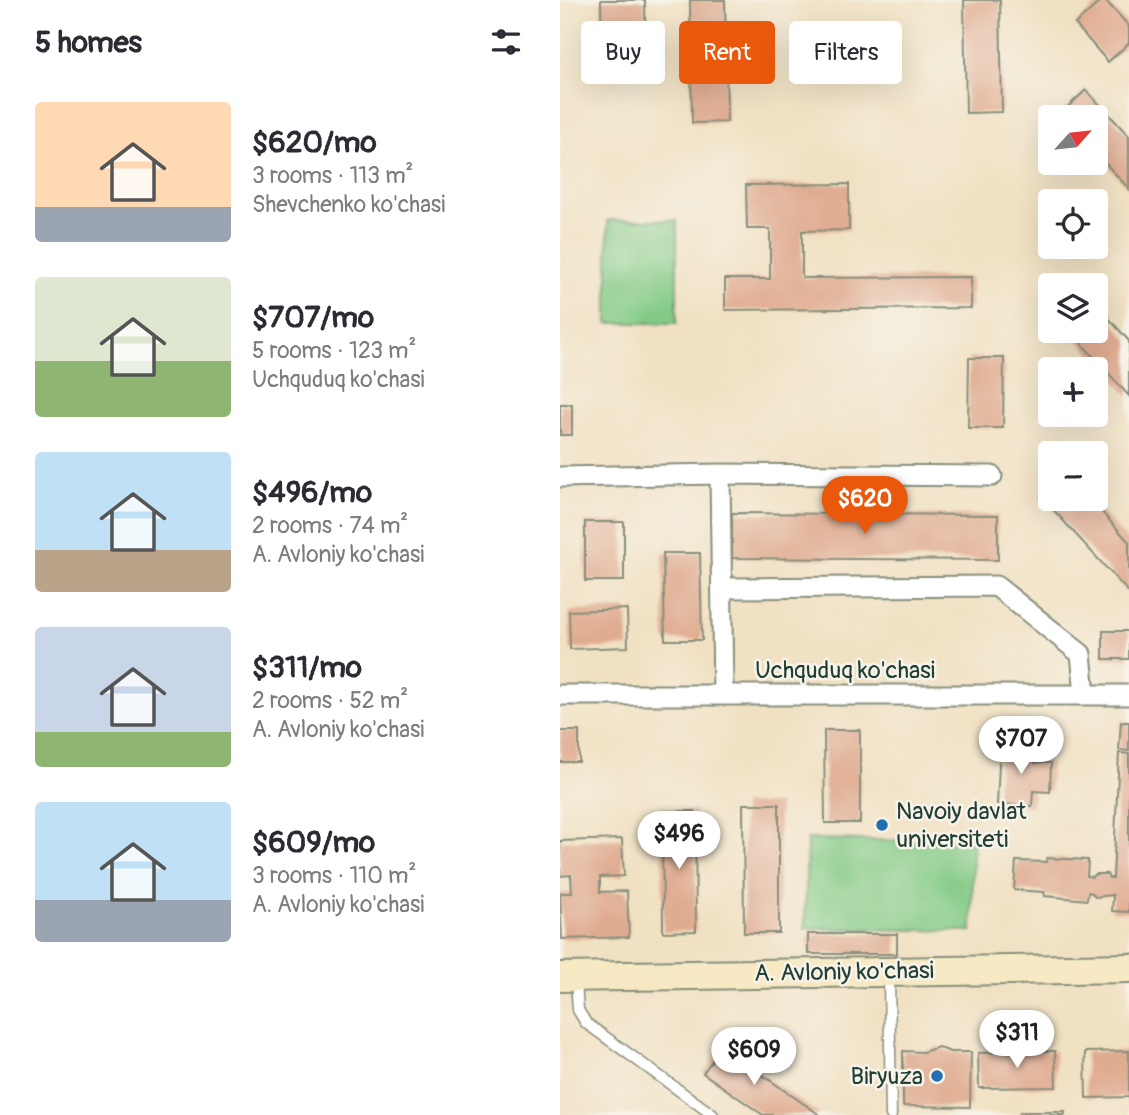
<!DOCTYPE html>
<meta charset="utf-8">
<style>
:root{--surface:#fff;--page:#f2f2f3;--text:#2b2b33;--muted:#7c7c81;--accent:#ea580c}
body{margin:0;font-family:Pangolin,sans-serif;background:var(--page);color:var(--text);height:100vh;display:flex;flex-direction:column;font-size:26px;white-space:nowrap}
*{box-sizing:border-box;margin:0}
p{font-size:23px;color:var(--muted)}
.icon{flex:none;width:38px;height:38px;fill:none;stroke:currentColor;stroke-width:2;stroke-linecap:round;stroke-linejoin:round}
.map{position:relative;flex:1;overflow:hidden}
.sheet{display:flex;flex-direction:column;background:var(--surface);width:560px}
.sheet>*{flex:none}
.banner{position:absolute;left:21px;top:21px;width:443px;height:63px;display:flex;gap:14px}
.needle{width:46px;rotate:63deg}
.controls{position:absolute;left:478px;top:105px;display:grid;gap:14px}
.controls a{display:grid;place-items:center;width:70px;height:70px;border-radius:7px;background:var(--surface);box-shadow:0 7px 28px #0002;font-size:35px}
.price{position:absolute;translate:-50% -60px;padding:0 16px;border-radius:24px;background:#fff;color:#222;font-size:23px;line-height:46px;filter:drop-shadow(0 2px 4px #0008)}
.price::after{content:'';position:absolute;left:50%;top:42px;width:21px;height:16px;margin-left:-10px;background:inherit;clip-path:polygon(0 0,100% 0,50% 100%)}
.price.active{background:var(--accent);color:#fff}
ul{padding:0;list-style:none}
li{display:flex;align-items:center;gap:21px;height:175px;padding:0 35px}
li span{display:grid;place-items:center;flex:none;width:196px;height:140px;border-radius:7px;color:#555}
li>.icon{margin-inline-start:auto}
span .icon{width:84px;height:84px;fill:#fffc;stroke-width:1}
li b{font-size:30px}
h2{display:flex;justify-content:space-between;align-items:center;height:84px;padding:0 35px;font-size:30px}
.chip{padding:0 24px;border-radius:7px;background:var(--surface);box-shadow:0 7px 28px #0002;font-size:24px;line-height:63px}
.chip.active{background:var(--accent);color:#fff}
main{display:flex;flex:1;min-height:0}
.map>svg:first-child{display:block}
.green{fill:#82ca85;stroke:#50845c;stroke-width:2}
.building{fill:#e0ac91}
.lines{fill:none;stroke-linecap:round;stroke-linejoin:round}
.service-casing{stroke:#888f7c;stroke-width:13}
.minor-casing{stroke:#888f7c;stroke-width:23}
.secondary-casing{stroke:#888f7c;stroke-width:32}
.service{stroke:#fff;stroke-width:10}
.minor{stroke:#fff;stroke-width:19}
.secondary{stroke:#f6e9c3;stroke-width:28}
.poi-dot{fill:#1f6fb2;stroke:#f7f3e8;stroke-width:2.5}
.labels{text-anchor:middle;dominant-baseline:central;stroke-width:5;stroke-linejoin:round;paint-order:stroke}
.street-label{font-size:24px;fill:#1f3d34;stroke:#f7f3e8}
.poi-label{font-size:24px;fill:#1f3d34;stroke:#f7f3e8;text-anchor:start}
</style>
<main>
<section class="sheet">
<h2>5 homes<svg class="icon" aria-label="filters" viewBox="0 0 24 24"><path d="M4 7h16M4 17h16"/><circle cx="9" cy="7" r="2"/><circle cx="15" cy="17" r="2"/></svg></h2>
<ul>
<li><span style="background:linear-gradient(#ffd9b3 75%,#9aa5b1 0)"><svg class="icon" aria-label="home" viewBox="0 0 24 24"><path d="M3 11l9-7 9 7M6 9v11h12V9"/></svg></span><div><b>$620/mo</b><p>3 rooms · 113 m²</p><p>Shevchenko ko'chasi</p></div></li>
<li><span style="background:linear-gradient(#dfe7d0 60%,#8fb573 0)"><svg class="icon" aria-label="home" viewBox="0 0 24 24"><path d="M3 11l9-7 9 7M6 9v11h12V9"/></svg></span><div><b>$707/mo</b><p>5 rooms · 123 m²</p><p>Uchquduq ko'chasi</p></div></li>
<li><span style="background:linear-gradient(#bfe0f5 70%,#b9a48a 0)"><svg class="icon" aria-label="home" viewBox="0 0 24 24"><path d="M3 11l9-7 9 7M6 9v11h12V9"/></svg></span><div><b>$496/mo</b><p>2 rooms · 74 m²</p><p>A. Avloniy ko'chasi</p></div></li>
<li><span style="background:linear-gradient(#c9d6e8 75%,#8fb573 0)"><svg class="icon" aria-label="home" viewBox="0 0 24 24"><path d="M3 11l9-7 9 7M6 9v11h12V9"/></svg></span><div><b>$311/mo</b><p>2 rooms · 52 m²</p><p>A. Avloniy ko'chasi</p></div></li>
<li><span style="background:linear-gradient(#bfe0f5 70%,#9aa5b1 0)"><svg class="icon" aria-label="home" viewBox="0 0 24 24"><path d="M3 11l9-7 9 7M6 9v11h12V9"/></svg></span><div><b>$609/mo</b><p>3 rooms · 110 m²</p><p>A. Avloniy ko'chasi</p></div></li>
</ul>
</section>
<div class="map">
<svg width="569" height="1115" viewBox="0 0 569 1115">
<rect width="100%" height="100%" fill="#f7f3e8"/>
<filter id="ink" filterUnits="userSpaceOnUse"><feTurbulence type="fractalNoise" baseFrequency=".0143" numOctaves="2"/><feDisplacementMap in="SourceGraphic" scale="14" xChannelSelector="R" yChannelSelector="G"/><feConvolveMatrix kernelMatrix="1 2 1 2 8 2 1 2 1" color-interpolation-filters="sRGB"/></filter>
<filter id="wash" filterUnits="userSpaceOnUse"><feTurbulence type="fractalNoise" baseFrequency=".00686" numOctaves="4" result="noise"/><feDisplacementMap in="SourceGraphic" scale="28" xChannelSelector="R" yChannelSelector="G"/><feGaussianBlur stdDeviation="1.57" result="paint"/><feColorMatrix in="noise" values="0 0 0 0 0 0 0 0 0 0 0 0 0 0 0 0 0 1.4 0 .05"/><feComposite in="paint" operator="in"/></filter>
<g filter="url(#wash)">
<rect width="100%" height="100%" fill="#f1e1c3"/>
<path class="green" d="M48 220H117V323H48Z
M247 839 413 842 412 931 245 928Z"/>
<g id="blocks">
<path class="building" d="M41 0H85L86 73 42 74Z
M130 0H165L167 122 132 123Z
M404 0H440L442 112 406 113Z
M542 0H545L569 26V43L548 62 515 24Z
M526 90 569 136V189L536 153V117H501L499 115Z
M289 184V230L242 231V278L411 277V308L165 310V279H210V229H187L186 185Z
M536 304 569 341V396L510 331H536Z
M409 358H444L443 428H408Z
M0 404H12V435H0Z
M490 488V499H530L569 542V593L481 496Z
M172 513 438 515V560L172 558Z
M25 522H64V581H25Z
M103 553H140L142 640H105Z
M67 609 68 647 10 649 9 611Z
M543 631H569V659H543Z
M561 722H569V751L559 750Z
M264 730H300V823H265Z
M0 731H19V762H0Z
M440 745 476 747 475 763H491L490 792 473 791 472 806 437 804Z
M559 753 569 754V912L552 911 553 895 535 897 532 893 528 892 527 900 485 896 484 892 454 890 456 861 487 862V858L528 860 527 876 532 877 535 874H547L549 878H553Z
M183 804H219V933H184Z
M102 811H135L136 931 103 932Z
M62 839 64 876 40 877V892L67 891 69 937 2 939 0 893H12L11 875 0 876V841Z
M248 934H337V954H248Z
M162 1047 260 1115H203L143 1073Z
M378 1047 390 1052H411L410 1107 343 1106V1051L363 1052Z
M495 1051 496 1087 419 1088 418 1053Z
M569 1051V1097L526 1098 525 1052Z
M460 1112H505V1115H460Z"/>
</g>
</g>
<g filter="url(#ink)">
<use href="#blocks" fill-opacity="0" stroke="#888f7c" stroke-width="2"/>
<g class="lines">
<g class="service-casing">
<path id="service" d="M329 976 331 1115
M16 981 18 1010 26 1023 153 1115"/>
</g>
<g class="minor-casing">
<path id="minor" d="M160 474 432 476
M0 477 160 474 163 694
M163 588 436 586 521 654 525 694
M0 695H569"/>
</g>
<g class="secondary-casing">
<path id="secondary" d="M0 977 569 968"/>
</g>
<use href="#service" class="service"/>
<use href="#minor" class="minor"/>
<use href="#secondary" class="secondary"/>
</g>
</g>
<g class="poi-dot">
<circle cx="322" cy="825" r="7"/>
<circle cx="377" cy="1076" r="7"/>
</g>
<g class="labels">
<g class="street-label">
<text x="285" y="670">Uchquduq ko'chasi</text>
<text transform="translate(284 972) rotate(-1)">A. Avloniy ko'chasi</text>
</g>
<g class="poi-label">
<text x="336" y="811">Navoiy davlat<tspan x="336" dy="28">universiteti</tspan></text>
<text x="363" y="1076" text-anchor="end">Biryuza</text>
</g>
</g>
</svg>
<div class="controls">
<a><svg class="needle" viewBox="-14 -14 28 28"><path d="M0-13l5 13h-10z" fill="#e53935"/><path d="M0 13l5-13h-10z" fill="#7c7c81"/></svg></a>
<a><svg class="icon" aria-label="locate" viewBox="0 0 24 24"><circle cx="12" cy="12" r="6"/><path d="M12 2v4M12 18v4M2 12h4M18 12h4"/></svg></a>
<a><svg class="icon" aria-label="layers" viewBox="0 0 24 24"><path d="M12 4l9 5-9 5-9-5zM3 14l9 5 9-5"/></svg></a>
<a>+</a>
<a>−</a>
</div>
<b class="price active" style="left:305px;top:536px">$620</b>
<b class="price" style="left:461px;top:776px">$707</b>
<b class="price" style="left:119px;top:871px">$496</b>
<b class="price" style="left:457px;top:1070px">$311</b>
<b class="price" style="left:194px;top:1087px">$609</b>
<div class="banner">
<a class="chip">Buy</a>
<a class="chip active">Rent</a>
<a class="chip">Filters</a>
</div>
</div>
</main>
